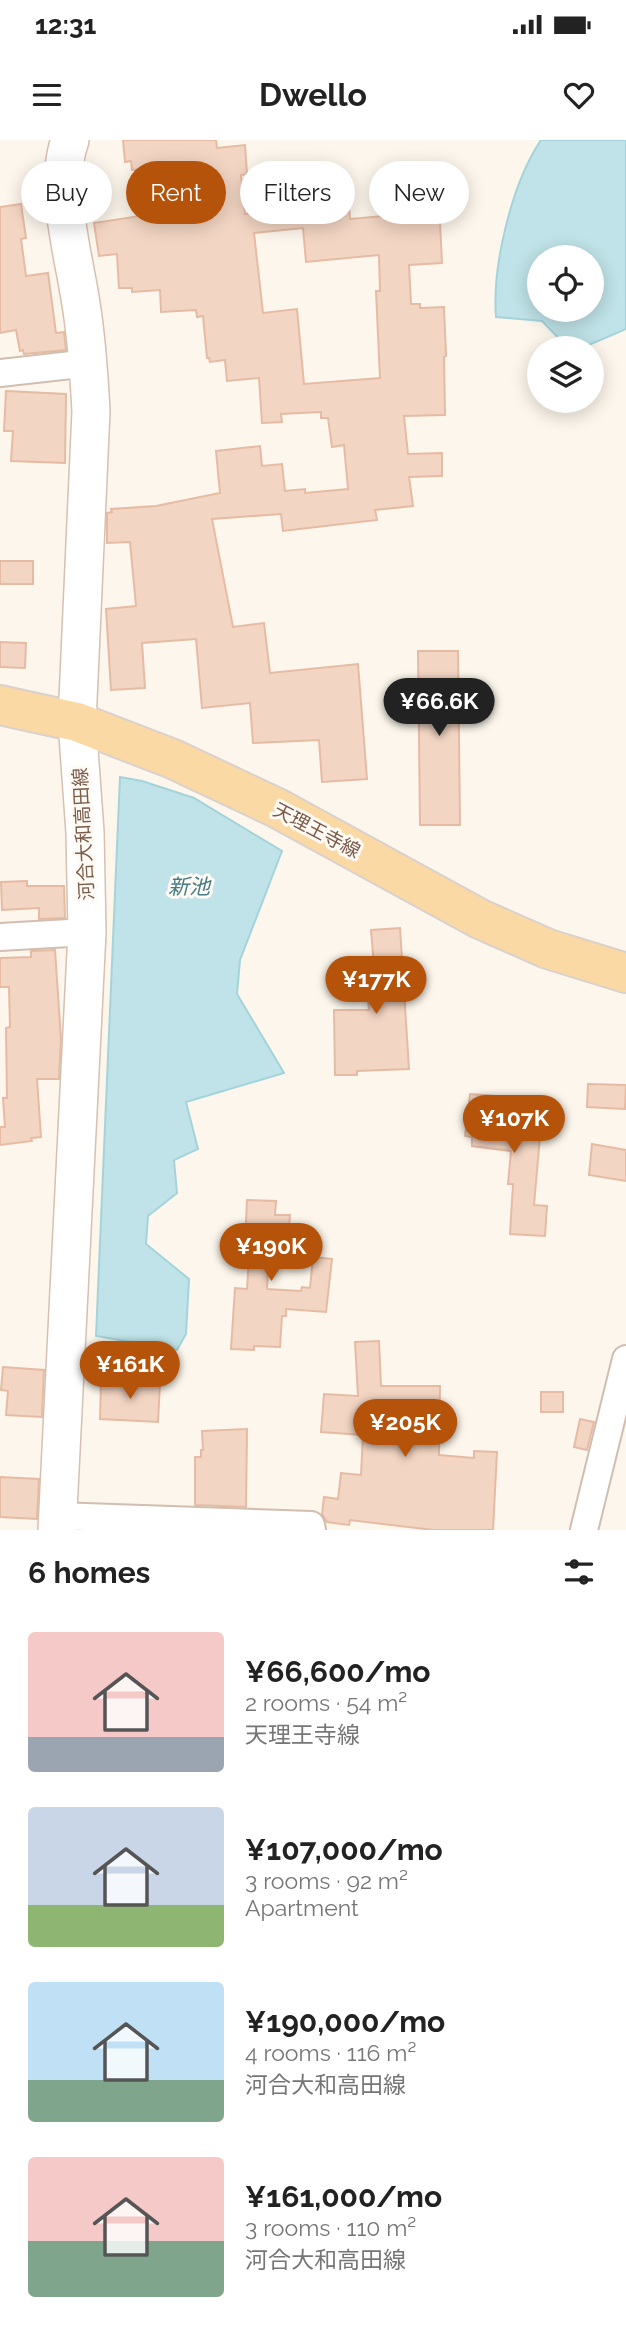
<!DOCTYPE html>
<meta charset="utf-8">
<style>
:root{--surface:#fff;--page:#f2f2f2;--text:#222;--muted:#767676;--accent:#b45309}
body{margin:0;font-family:Raleway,"Noto Sans JP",sans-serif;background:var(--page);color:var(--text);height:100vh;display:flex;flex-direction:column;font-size:26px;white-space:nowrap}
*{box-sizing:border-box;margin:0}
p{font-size:23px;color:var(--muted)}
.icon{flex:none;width:38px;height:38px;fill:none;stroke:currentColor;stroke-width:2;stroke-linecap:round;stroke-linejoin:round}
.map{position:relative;height:1390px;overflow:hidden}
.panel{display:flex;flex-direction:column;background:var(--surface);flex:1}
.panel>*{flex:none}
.hud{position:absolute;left:21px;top:21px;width:584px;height:63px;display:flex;gap:14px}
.fabs{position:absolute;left:527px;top:105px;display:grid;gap:14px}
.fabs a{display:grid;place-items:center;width:77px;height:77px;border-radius:50%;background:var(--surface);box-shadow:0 4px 18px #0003;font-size:35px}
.price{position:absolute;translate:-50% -60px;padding:0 16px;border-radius:24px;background:var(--accent);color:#fff;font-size:23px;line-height:46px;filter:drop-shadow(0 2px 4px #0008)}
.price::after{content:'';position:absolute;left:50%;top:42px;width:21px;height:16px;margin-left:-10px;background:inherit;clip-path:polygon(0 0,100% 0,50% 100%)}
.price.current{background:#222;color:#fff}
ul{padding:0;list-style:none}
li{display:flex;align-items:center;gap:21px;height:175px;padding:0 28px}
li span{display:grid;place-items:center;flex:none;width:196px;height:140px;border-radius:7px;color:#555}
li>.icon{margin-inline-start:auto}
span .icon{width:84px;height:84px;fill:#fffc;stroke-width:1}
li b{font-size:30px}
h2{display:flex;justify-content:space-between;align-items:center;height:84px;padding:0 28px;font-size:30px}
.chip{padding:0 24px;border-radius:32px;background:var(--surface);box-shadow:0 4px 18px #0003;font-size:24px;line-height:63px}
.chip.current{background:var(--accent);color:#fff}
.status{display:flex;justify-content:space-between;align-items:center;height:49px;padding:0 35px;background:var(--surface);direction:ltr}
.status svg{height:19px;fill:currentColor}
header{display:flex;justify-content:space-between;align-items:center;height:91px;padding:0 28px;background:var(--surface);font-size:32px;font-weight:700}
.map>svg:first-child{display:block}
.water{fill:#bfe3e8;stroke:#a5d3da;stroke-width:2;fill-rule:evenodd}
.building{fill:#f3d5c3;stroke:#e6bba3;stroke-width:2;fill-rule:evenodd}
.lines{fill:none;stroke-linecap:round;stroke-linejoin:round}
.street-casing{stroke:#d1beb0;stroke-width:30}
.secondary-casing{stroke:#d6c0b0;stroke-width:40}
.primary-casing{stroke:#dad1cd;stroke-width:42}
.street{stroke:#fff;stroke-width:26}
.secondary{stroke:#fff;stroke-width:37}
.primary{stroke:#fbd9a5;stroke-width:38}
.labels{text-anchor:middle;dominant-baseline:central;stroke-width:6;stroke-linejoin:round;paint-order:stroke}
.street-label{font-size:19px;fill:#7a5c4d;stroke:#fffaf3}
.water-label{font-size:21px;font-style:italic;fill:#437c86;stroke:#fffaf3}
</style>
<div class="status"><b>12:31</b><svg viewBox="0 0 49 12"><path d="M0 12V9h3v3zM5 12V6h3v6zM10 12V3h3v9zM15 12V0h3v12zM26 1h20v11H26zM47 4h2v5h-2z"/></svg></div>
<header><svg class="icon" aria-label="menu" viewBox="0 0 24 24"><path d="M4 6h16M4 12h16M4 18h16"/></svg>Dwello<svg class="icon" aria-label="heart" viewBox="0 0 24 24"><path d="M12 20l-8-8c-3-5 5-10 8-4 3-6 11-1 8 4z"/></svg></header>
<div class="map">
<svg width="626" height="1390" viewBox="0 0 626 1390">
<rect width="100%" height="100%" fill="#fdf6ec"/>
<path class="water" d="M541 0H626V189L582 208H568L542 181 496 177C492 125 512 43 541 0ZM539 117H592V170H539Z
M120 637 142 641 194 658 282 711 240 820 237 854 284 933 186 962 198 1009 174 1020 177 1053 148 1076 146 1104 189 1139 186 1194 177 1210 96 1196Z"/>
<path class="building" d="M123 0H216L217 8 245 5 247 34 241 35 245 74 316 69 314 41 347 39 350 79 395 75 394 66 439 63 442 123 409 125 411 164H420V168L444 167 446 216 444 217 445 275 404 276 408 314 442 313V336L409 337 413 366 375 370 377 380 283 391 281 374 212 379 233 487 264 483 270 533 358 524 367 639 322 642 319 600 253 603 250 563 202 568 196 499 142 503 145 548 111 550 106 469 136 466 130 402 107 403V373L112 372 111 369 156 366 220 353 216 311 260 306 262 326 282 324 285 351 305 349V353L348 349 344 305 332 307 328 278H321V272L281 274 282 282 262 283 259 238 227 241 225 220 210 222 209 218H207L203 176 197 177 196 170 161 172 160 150 132 152V148H119L117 114 99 116 94 83 153 74 148 29 132 30 131 21 125 22ZM303 88 306 122 379 115 380 151H376L380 238 304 244 297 169 263 173 254 93Z
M21 64 26 98 21 99 26 136 48 133 56 193 64 192 66 210 24 214 23 210 20 211 16 190 0 193V67Z
M6 251 66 254 65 323 11 321 13 291H4Z
M0 421H33V444H0Z
M0 502 26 503 25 528 0 527Z
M418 511H458L460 685H420Z
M27 741V746H64L65 778 39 779V768L2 770 1 742Z
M400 788 409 929 357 931V935H335L334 870H369L367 850H376L371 790Z
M55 810 61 899 59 939H37L41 997 31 998 32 1001 0 1005V987H5L3 958H7L6 888 10 887 9 847H0V818L31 817V811Z
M588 944 626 945 625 969 587 967Z
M470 954 494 956 493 963 508 965V972L555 976 553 997 540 996 534 1065 547 1066 545 1096 510 1094 513 1044H508L511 1011 472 1006V997L465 996Z
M592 1004 626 1010V1041L589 1035Z
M247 1060 276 1061 275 1075H290L288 1104H276L275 1113H269L267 1149 301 1151 302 1147 310 1148 313 1117 332 1119 326 1172 286 1169V1176H282L280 1207 254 1206V1210L231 1209 235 1148 247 1149 250 1103H245Z
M379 1201 381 1246H440L439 1315 474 1318V1311L497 1312 493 1390H433L350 1380 349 1385 327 1382 322 1374 324 1357 338 1359 341 1333 361 1335 363 1295 321 1292 324 1254 358 1256 355 1202Z
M3 1227 44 1230 42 1277 6 1275 8 1251 1 1250Z
M101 1241 160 1243 158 1282 100 1279Z
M541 1252H563V1272H541Z
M580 1279 594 1282 587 1310 574 1307Z
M247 1289 246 1367 195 1365V1317H201V1310H203L202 1291Z
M0 1337 39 1339 37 1379 0 1377Z"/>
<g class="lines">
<g class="street-casing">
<path id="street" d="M0 233 89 223
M0 797 87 792
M57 1376 311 1385 312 1390
M584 1390 626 1219"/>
</g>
<g class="secondary-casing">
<path id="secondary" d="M57 1390 87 792 85 692 77 582 91 271C89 235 87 200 81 164 74 116 53 46 70 0"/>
</g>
<g class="primary-casing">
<path id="primary" d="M0 565 77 582 173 619 277 668 480 779 548 809 626 833"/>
</g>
<use href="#street" class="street"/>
<use href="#secondary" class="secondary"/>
<use href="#primary" class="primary"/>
</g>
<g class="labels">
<g class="street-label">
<text transform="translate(317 690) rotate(28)">天理王寺線</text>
<text transform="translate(83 694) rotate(-93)">河合大和高田線</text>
</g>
<g class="water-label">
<text x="189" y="746">新池</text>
</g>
</g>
</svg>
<div class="fabs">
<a><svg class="icon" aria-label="locate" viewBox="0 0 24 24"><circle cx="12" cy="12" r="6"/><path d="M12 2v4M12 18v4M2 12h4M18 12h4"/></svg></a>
<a><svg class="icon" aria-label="layers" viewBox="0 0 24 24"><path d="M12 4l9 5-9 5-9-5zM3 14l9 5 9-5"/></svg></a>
</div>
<b class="price current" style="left:439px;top:598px">¥66.6K</b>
<b class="price" style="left:376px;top:876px">¥177K</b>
<b class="price" style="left:514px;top:1015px">¥107K</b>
<b class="price" style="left:271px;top:1143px">¥190K</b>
<b class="price" style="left:130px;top:1261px">¥161K</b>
<b class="price" style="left:405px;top:1319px">¥205K</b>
<div class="hud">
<a class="chip">Buy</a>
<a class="chip current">Rent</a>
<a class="chip">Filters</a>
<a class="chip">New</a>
</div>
</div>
<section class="panel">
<h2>6 homes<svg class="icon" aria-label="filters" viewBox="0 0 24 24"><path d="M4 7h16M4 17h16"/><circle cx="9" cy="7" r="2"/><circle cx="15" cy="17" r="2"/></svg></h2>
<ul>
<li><span style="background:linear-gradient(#f6c9c9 75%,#9aa5b1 0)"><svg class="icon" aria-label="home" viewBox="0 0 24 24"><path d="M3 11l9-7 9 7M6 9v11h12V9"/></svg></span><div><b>¥66,600/mo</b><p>2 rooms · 54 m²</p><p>天理王寺線</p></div></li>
<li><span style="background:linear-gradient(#c9d6e8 70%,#8fb573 0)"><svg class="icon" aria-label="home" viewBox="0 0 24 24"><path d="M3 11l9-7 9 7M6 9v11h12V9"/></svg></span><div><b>¥107,000/mo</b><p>3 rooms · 92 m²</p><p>Apartment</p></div></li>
<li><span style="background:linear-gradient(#bfe0f5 70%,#7fa58c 0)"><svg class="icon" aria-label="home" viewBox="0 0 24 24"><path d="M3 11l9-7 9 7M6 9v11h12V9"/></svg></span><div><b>¥190,000/mo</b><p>4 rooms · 116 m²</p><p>河合大和高田線</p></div></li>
<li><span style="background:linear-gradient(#f6c9c9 60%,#7fa58c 0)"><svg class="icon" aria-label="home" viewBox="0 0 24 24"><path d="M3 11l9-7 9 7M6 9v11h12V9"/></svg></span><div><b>¥161,000/mo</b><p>3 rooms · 110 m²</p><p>河合大和高田線</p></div></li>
</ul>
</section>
